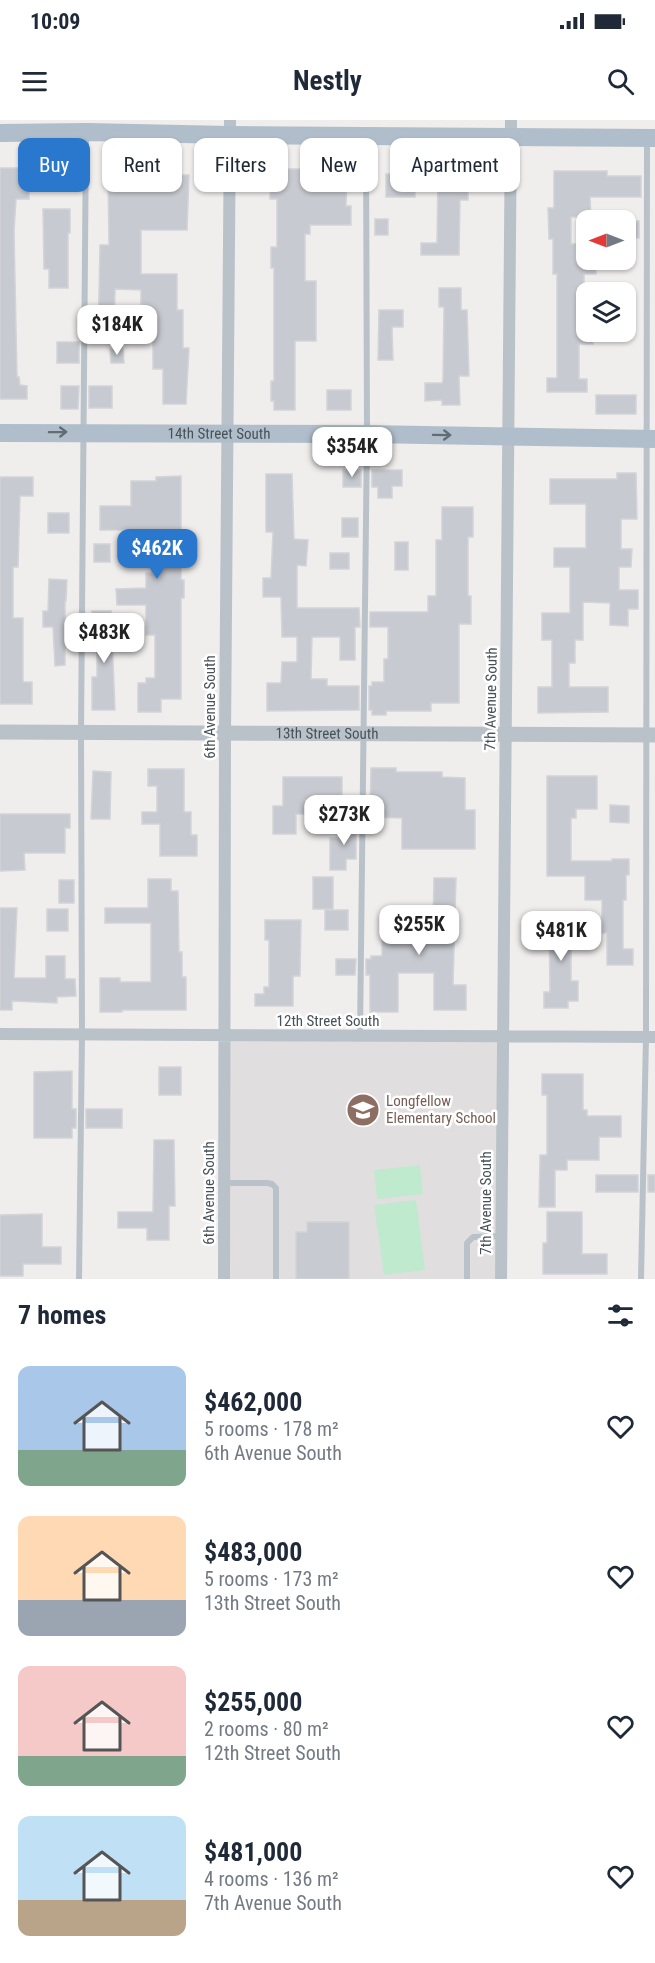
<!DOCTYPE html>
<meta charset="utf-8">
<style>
:root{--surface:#fff;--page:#f2f2f3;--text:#1f2937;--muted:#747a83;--accent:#2a78cd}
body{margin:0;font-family:"Roboto Condensed",sans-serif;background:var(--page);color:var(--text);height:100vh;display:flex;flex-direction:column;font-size:22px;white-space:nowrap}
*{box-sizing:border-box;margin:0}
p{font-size:20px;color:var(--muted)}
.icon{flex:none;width:33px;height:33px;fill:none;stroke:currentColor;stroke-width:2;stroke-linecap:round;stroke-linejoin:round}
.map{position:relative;height:1159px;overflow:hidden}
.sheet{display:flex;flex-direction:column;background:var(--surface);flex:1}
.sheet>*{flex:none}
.top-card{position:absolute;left:18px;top:18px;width:620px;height:54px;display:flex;gap:12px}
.needle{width:39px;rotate:270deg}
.buttons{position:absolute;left:576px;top:90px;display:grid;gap:12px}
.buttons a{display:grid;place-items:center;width:60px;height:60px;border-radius:12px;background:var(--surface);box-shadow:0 2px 4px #0004;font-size:30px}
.price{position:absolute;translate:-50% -51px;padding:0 14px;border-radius:12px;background:#fff;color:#222;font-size:20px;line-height:39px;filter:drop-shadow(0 2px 3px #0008)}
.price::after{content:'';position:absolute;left:50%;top:36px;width:18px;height:14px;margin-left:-9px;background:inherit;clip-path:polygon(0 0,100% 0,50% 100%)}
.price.current{background:var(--accent);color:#fff}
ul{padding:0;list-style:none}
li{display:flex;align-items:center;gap:18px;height:150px;padding:0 18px}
li span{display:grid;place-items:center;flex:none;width:168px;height:120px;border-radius:12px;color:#555}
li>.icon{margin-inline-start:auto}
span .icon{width:72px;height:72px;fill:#fffc;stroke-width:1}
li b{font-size:26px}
h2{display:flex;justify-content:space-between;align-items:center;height:72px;padding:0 18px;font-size:26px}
.chip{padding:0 21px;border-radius:12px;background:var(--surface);box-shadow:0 2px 4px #0004;font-size:21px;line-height:54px}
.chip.current{background:var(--accent);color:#fff}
.status{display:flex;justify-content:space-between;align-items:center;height:42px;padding:0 30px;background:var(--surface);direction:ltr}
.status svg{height:16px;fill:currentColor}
header{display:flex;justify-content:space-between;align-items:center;height:78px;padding:0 18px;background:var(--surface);font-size:27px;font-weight:700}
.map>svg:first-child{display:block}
.education{fill:#e1dedf}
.green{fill:#bfeace}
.building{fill:#c7cad0;stroke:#d2d4d8;stroke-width:1.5}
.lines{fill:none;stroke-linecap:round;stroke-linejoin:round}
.service{stroke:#bac2c9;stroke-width:6}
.minor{stroke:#bac2c9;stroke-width:12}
.tertiary{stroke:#bac2c9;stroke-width:15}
.primary{stroke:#afbeca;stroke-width:18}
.oneway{stroke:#616c75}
.labels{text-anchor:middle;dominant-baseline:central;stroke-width:5;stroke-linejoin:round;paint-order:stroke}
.street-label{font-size:15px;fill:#475159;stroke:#fff}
.education-label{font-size:15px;fill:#785e54;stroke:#fff;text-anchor:start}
</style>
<div class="status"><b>10:09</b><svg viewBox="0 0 49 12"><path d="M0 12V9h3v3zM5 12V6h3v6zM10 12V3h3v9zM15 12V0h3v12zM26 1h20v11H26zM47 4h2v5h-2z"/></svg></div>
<header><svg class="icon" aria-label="menu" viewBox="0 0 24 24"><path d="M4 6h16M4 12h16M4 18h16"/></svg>Nestly<svg class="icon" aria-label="search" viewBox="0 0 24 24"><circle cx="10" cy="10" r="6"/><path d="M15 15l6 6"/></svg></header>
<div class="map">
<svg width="655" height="1159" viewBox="0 0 655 1159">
<rect width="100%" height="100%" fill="#f0eded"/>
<path class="education" d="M225 915 502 917 501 1159H224Z"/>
<path class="green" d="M420 1045 423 1074 377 1079 374 1050Z
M416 1080 425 1150 384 1155 374 1085Z"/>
<path class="building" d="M0 48H29V79H16L14 111 17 257H19L20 265 27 266V279H0Z
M271 49H330V55H347L346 86H351V105H310V114H305V161H316V221H295V290H274V281H271V261H274V148H271V127H277V79H270Z
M554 51H607V56H641V77H590L591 97H571V124H576V141H596V154H584V187H580L579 212 593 213V224H579V259H587V272H547V258H557V154H553V119H549L548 88H554Z
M386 54H415V77H386Z
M165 55H189L187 110H141V154H177V190H183V228H189L186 284H163V249H153V220H144V184H141V170L115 169 114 219H98L100 125H109L108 57H165Z
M438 56H468V80H460L459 135H421V123H437Z
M43 89H70V113H68V168H49V149H44Z
M375 99H388V115H375Z
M626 101H639V118H626Z
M439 168H461V190H467L469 256H459L460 285H442V280L425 281V263H442L443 260 444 187H439Z
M379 190H403V207H392L393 240H378Z
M57 222H79V243H57Z
M123 228 124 243H111L110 229Z
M61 266H79L78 289H61Z
M89 266H112V288H89Z
M327 270H351V290H327Z
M596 275H636V294H596Z
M343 350H361V367H343Z
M372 350H402V366H392V378H378V367H372Z
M617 353H636L637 399H621V429H632L631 447H619V470H638V489H628V506L610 505V483L583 482V520H575V543H569V567H608V592L538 593V567H552V520H542V493H570V447H554V428H586V384H550V359H617Z
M266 354H292L294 419 308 420 306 446 297 445V488H359L360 507H355V540H340V517H312L311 559H327V566H359V590L267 591V563H281L282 542H297V517H282L281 477H263V458H271L273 412H266Z
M181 356V460H184V478H181V579H161V592H138V563H146V558H155V515H146V485H117L116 469 146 468V453H152V412H141V410H100V386H131V361H156V357Z
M0 357H33V376H20L18 447H13V498H23V562H32V584H0Z
M442 387H473V417H468V476H471V504H459V583H431V591H386V595H372V590H369V566H372V562H384V539H388V507H370V492H428V476H436V420H442Z
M48 393H69V413H48Z
M342 398H358V417H342Z
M395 422H408V450H395Z
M94 424H110V442H94Z
M330 433H349V449H330Z
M49 459 67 460 66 481H65V545L55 546 53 507H43V491H48Z
M92 491H111L115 590H92V557H97V506H92Z
M371 648H396V652H442V657L465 658V690H475V729H402V698L370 697Z
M148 649H184V692H191V715H197V736H160V704H142V692H157V666H148Z
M93 651 111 652 110 699H91Z
M547 656H597V689H576V698H571V741H612V739H629V755H626V780H623V829H633V845H607V813H602V780H585V756H547Z
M283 657H342V680H305V694H296V714H273V686H283Z
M610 685 629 686V703L610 702Z
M0 694H70V708H65V733H24L25 750 0 751Z
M342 699H356V739H346V750H330V718H342Z
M313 757H333V789H313Z
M434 758H456L453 865H466V890H434V853H398V892H370V855H366V839H371V836H382V801H406V806H433Z
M148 759H171V771H178L179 832H182V857H186V890H122V892H100V858H120V862H151V803H105V788H148Z
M59 760H74V783H59Z
M0 788H17L14 858H46V836H65V859H75L76 876 57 877V883L12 881V890H0Z
M47 789H68V811H47Z
M325 790H348V810H325Z
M549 796H577V820H571V861H578V881H568V888H544V872H550Z
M265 800H301L300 856H293V886H255V874H264V867H269V820H265Z
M336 839H356L355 855H336Z
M159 947H181V975H159Z
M72 951V989H76V1008H72V1018H34V952Z
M542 954H583V990H587V996H621V1017H599V1040H567V1050H555V1087H539L540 1035H547V975H542Z
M86 989H122V1008H86Z
M154 1020H174L175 1086H169V1120H147V1108H118V1092H153Z
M596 1055H638V1072H596Z
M648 1055H655V1072H648Z
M547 1092H582V1134H607V1154H543V1123H547Z
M42 1094V1127H61V1144H23V1156H0V1095Z
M307 1102H349V1159H296V1112H307Z"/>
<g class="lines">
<path class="service" d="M360 916 367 314 366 19
M224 1063H267L272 1064 276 1068V1159
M79 1159 82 915 81 612 86 14
M467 1159V1123L473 1117 501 1116
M641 1159 646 917 647 19"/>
<path class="minor" d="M0 914 655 917
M224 1159 225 614 230 0
M501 1159 511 0"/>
<path class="tertiary" id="s1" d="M0 612 655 615"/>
<g class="primary">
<path d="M0 13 87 12 229 15 655 18"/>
<path id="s2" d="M0 313 367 314 655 319"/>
</g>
</g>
<defs><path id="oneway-shaft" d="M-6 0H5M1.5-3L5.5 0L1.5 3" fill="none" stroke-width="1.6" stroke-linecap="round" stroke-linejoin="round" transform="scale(1.5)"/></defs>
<g class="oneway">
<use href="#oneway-shaft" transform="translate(58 312) rotate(-1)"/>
<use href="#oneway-shaft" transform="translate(442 315) rotate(1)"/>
</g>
<defs>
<g id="school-disc" transform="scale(1.725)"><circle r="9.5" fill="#8d6e63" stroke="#fff"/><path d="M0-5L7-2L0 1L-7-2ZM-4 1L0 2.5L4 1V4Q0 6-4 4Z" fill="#fff"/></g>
</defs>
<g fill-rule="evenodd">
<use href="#school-disc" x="363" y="990"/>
</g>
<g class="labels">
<g class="street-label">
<text stroke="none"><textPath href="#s2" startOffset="219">14th Street South</textPath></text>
<text transform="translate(491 579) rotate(-89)">7th Avenue South</text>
<text transform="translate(210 587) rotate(-90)">6th Avenue South</text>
<text stroke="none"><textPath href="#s1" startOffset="327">13th Street South</textPath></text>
<text x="328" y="901">12th Street South</text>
<text transform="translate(209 1073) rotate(-90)">6th Avenue South</text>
<text transform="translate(486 1083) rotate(-90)">7th Avenue South</text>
</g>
<g class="education-label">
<text x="386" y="981">Longfellow<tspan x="386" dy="17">Elementary School</tspan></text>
</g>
</g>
</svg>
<div class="buttons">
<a><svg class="needle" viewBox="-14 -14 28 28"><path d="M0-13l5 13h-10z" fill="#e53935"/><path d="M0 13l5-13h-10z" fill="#747a83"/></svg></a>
<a><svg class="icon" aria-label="layers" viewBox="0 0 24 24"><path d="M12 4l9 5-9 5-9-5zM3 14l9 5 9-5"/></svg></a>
</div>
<b class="price" style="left:117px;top:236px">$184K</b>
<b class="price" style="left:352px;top:358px">$354K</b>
<b class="price current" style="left:157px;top:460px">$462K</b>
<b class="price" style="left:104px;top:544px">$483K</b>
<b class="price" style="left:344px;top:726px">$273K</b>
<b class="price" style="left:419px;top:836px">$255K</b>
<b class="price" style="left:561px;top:842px">$481K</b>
<div class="top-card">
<a class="chip current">Buy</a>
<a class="chip">Rent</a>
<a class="chip">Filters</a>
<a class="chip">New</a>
<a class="chip">Apartment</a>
</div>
</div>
<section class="sheet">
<h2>7 homes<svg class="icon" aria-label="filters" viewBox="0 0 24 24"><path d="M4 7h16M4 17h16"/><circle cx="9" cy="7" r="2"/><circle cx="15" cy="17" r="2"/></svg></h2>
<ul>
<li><span style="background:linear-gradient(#a9c7e8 70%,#7fa58c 0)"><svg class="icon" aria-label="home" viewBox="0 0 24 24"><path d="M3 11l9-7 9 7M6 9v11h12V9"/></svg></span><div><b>$462,000</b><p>5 rooms · 178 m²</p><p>6th Avenue South</p></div><svg class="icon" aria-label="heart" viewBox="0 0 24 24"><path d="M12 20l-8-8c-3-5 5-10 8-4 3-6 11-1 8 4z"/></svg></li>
<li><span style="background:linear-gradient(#ffd9b3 70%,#9aa5b1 0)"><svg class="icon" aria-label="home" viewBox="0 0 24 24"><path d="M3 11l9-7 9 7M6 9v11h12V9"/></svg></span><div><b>$483,000</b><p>5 rooms · 173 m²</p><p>13th Street South</p></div><svg class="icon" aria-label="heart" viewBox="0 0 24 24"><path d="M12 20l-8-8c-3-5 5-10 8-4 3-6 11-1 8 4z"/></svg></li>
<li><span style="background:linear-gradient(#f6c9c9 75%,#7fa58c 0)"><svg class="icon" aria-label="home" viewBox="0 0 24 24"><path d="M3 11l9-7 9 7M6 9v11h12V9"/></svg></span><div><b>$255,000</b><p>2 rooms · 80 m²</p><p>12th Street South</p></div><svg class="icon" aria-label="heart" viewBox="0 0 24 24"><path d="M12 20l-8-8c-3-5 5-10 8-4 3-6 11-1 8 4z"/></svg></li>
<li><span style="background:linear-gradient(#bfe0f5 70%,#b9a48a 0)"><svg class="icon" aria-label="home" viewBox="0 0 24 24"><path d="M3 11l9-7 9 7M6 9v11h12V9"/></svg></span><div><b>$481,000</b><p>4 rooms · 136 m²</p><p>7th Avenue South</p></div><svg class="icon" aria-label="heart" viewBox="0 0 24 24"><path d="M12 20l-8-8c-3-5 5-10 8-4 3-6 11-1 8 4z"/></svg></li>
</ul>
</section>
